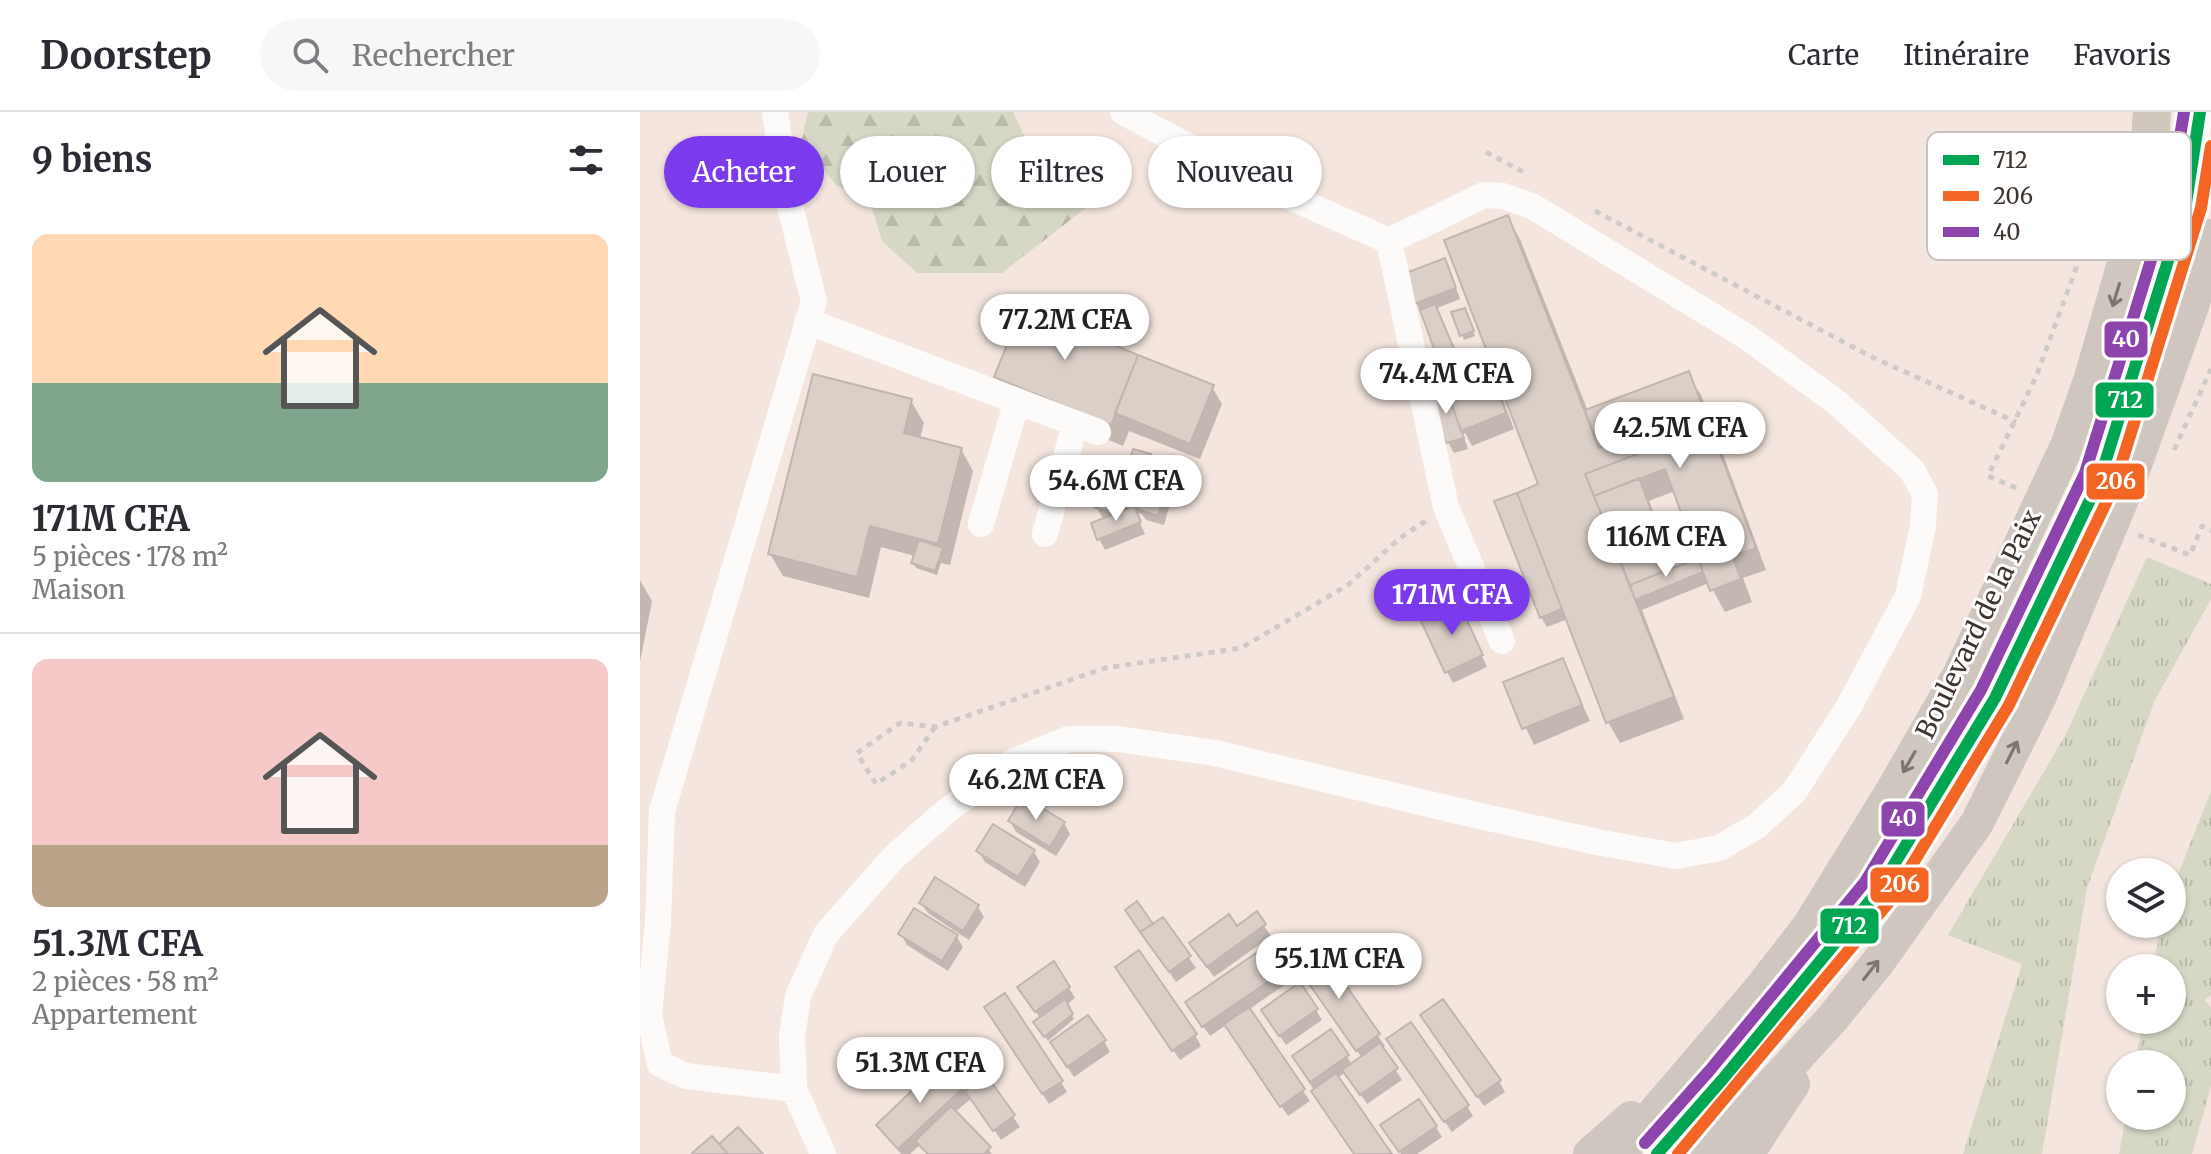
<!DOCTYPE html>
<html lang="fr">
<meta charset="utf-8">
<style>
:root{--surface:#fff;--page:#f7f7f7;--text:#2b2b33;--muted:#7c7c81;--line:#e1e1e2;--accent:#7c3aed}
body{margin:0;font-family:Merriweather,serif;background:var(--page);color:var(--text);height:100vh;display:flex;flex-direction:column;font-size:30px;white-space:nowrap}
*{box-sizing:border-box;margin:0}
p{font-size:26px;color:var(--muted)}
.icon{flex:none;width:44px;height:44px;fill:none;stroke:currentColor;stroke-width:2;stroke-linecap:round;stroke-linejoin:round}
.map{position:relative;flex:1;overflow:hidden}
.panel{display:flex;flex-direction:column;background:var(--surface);width:640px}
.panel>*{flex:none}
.guide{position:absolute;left:24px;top:24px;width:760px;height:72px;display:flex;gap:16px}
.tools{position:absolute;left:1466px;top:746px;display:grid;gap:16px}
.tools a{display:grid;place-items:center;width:80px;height:80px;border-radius:50%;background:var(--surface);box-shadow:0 2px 6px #0004;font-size:40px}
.price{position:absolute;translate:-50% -68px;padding:0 18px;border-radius:28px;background:#fff;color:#222;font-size:26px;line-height:52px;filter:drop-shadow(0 2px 4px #0008)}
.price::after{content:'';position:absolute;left:50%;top:48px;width:24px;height:18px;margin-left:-12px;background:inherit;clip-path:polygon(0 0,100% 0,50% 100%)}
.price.selected{background:var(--accent);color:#fff}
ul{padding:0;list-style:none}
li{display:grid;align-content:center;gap:16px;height:424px;padding:0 32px}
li+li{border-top:2px solid var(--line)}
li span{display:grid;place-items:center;height:248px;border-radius:16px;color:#555}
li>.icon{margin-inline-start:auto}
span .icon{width:144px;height:144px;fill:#fffc;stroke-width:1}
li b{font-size:34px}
h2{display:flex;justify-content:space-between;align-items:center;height:96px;padding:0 32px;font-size:34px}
.pill{padding:0 28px;border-radius:36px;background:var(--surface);box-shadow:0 2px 6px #0004;font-size:28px;line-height:72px}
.pill.selected{background:var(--accent);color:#fff}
header{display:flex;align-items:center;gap:48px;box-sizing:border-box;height:112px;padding:0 40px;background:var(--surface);border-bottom:2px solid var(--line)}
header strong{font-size:38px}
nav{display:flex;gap:44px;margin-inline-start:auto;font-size:28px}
.search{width:560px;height:72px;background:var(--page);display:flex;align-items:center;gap:20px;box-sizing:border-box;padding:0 28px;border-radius:44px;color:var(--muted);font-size:30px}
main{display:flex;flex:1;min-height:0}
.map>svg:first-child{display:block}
.grass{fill:url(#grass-tufts)}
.forest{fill:url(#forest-firs)}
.shadow{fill:#0003;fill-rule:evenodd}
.building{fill:#dbd0c8;stroke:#c1b6af;stroke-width:2}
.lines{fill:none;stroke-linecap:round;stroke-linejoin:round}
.path{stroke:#cfcac7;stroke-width:5;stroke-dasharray:6 6;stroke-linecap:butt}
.minor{stroke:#fdfbfa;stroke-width:26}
.major{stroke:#cfc6bf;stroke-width:34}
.highway{stroke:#d0c7bd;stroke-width:38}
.bus-1-casing{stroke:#fff;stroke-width:18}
.bus-2-casing{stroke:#fff;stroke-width:18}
.bus-3-casing{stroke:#fff;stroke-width:18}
.bus-1{stroke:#00a651;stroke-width:12}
.bus-2{stroke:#f26522;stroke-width:12}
.bus-3{stroke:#8e44ad;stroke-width:12}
.oneway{stroke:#80756f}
.labels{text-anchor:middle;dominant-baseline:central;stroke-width:6;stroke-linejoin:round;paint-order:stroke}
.street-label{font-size:26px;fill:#3f332d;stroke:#fff}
.key{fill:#fff;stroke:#c5c2c0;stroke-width:2}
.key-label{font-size:22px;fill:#3f332d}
.line-badge{stroke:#fff;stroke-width:3}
.badge-label{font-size:22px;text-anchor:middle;font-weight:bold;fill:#fff}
</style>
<header>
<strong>Doorstep</strong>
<div class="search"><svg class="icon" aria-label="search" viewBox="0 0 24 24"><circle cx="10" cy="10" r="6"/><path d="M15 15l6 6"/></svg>Rechercher</div>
<nav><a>Carte</a><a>Itinéraire</a><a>Favoris</a></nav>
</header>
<main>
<section class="panel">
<h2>9 biens<svg class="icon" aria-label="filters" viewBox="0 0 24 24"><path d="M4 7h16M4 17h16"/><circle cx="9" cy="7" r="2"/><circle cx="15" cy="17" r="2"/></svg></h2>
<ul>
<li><span style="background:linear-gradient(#ffd9b3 60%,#7fa58c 0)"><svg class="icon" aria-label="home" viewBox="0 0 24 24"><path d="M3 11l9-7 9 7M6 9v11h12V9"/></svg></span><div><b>171M CFA</b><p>5 pièces · 178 m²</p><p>Maison</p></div></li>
<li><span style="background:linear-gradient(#f6c9c9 75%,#b9a48a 0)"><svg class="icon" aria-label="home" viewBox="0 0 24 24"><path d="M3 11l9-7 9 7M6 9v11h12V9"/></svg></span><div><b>51.3M CFA</b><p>2 pièces · 58 m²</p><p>Appartement</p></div></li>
</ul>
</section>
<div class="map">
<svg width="1571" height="1042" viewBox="0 0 1571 1042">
<defs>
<pattern id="grass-tufts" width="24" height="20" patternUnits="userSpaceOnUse" patternTransform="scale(2)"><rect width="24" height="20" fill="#d6d7c5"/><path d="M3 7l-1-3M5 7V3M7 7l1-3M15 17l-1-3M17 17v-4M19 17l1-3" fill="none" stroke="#b9b9aa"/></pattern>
<pattern id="forest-firs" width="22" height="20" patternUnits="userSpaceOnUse" patternTransform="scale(2)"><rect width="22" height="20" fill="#d6d7c5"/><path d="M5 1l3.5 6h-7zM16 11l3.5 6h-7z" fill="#b9b9aa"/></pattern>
</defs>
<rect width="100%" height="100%" fill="#f4e6de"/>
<path class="grass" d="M1507 445 1571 472V487L1515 588 1447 776 1402 1042H1323L1382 852 1308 823 1426 622Z
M1571 679V883L1565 888 1571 896V974L1552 1042H1479L1486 1004H1532V952H1495L1503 908H1532V856H1513L1521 812H1532V778Z"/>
<path class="forest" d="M168 0H373L384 24 449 69 451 92 362 161H277L242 129 230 90 196 73 161 30Z"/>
<path class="shadow" d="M867 106 880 127 948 299 1048 262 1061 283 1126 458 1103 466 1112 490 1085 500 1069 471 1002 498 1044 607 980 631 968 610 928 507 907 515 901 505V373ZM1035 379 1062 458 1035 457 1009 389Z
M810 160 820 187 795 197 818 248 841 239 851 256 874 317 832 334 825 321 823 322 828 337 814 341 808 330 805 278 810 287 812 286 804 253 776 191Z
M814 202 826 203 835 224 824 228Z
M442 208 452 226 572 275 582 292 560 347 489 319 483 334 369 287 356 265Z
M271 289 284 311 280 327 321 337 333 359 310 453 301 451 297 463 276 456 273 451 275 444 241 435 229 486 143 464 130 442Z
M510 344 516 354 530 358 537 369 524 413 506 408 502 402 495 400 505 422 465 438 459 427 464 408 456 395 490 354Z
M0 468 12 489 0 550Z
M823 503 847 555 813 571 807 560Z
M922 548 950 609 894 633 865 572Z
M370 709 424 711 430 722 416 744 376 720Z
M338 739 394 740 400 750 385 775 345 750Z
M281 791 338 795 344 805 329 828 312 817 323 835 308 859 267 833 261 822 310 820 312 817 288 801Z
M616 802 631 824 574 865 557 842Z
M522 807 556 856 536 870 509 831 512 814Z
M682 842 738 924 745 934 741 936 762 968 727 992 706 960 697 966 750 1042H714L660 956 707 944 712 953 722 946 667 867Z
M640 861 646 872 608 898 670 989 648 1004 586 913 570 924 554 901Z
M483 867 555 923 561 934 540 948Z
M429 876 435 886 426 893 434 907 408 929 398 915 401 907 386 887Z
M676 898 682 908 646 933 630 909Z
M352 906 421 970 427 980 409 992Z
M788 914 859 969 865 980 844 994Z
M464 929 470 940 434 965 418 941Z
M755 939 827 994 833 1004 812 1020Z
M347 967 380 1015 361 1028 332 986 315 1000 352 1042H286L280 1033 270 1042H261L238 1013 323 975 326 981Z
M796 1015 802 1025 777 1042H761L749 1024Z"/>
<path class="building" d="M868 103 959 336 975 331 969 313 1008 299 1021 333 945 362 1034 585 966 611 877 381 898 372 804 128Z
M805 146 816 176 774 192 763 162Z
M387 183 443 206 438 218 498 243 471 313 354 265Z
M795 192 815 239 797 245 780 198Z
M825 196 834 219 820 224 811 200Z
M842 237 866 301 821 319 798 253Z
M498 243 574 273 550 332 475 301Z
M1049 259 1116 436 1092 444 1101 467 1070 479 1025 357 954 384 945 362 1021 333 1008 299 969 313 975 331 959 336 945 298Z
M173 262 272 287 264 321 322 336 298 432 230 414 217 465 128 442Z
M805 275 824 326 806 331 788 282Z
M493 337 511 342 497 392 477 387 473 401 454 395 468 345 489 351Z
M511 350 532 356 518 404 497 397Z
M999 366 1033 456 990 473 954 384Z
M877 381 922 497 900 506 854 389Z
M494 394 501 410 457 428 451 411Z
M279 428 303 436 295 459 271 451Z
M1058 446 1063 460 995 488 990 473Z
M818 489 843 543 805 561 780 507Z
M923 546 942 593 882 617 863 570Z
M383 684 425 710 410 735 368 709Z
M353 712 395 738 378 765 336 739Z
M295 765 339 793 323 819 279 791Z
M497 789 513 812 500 820 485 798Z
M274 796 318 823 302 849 258 822Z
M617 799 626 812 567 855 549 831 589 802 597 814Z
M523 805 551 844 529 860 500 820Z
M625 835 642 860 562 915 545 890Z
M499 838 557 922 532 939 475 855Z
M682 839 740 922 716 939 658 856Z
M414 849 430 875 395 900 377 875Z
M660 870 678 897 639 924 621 898Z
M365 881 423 969 402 982 344 895Z
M425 887 433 902 404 925 393 910Z
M803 887 861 968 837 985 780 903Z
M609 895 665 977 640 995 584 912Z
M448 903 466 928 427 955 410 930Z
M771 910 829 993 804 1010 746 927Z
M691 917 709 943 670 970 652 944Z
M740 931 758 956 720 983 702 958Z
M302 950 325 974 258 1037 236 1013Z
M696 961 752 1042H714L671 979Z
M347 964 375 1003 353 1019 325 979Z
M779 987 797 1014 759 1040 740 1013Z
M311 994 351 1035 344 1042H288L275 1029Z
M98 1015 123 1042H88L79 1032Z
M72 1024 88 1042H53L52 1041Z"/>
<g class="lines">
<path class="path" d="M846 40 887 62
M955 99 1232 245 1376 310
M1534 338 1571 257
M1376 376 1348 364 1396 265 1438 151
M1498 423 1550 443 1562 414 1571 419
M295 615 272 648 236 672 217 641 260 611 295 615 465 556 601 536 708 473 760 426 787 408"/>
<path class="minor" d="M135 0 148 86 174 190 22 699 18 810 9 903 20 952 46 964 154 977
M749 129 806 395 862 529
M167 209 458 320
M341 412 377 289
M405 422 435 312
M183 1042 154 977 152 925 158 884 186 822 254 745 303 702 370 651 428 627H478L575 641 831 702 962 731 1036 744 1079 736 1117 714 1154 680 1208 596 1268 484 1283 414 1285 382 1272 358 1196 290 1107 225 892 94 863 84 844 83 749 129 614 69 483 0
M1017 1042 1082 968 1238 779 1355 586 1460 367 1546 91 1560 0"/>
<path class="major" d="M950 1042 991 1006
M979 1042 1121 876 1169 814 1251 681 1319 563 1427 334 1450 269 1513 51
M1068 1042 1191 908 1239 849 1337 711 1400 584 1487 375 1552 194 1571 124
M1107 1042 1153 972"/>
<path class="highway" d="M1506 79 1512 0"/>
<g class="bus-1-casing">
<path id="bus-1" d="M1017 1042 1082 968 1238 779 1355 586 1460 367 1546 91 1560 0"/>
</g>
<g class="bus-2-casing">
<path id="bus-2" d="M1038 1042 1250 789 1369 593 1475 372 1561 96 1571 34"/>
</g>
<g class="bus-3-casing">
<path id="bus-3" d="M1005 1031 1070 958 1225 770 1341 578 1445 361 1530 87 1544 0"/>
</g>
<use href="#bus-1" class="bus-1"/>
<use href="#bus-2" class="bus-2"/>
<use href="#bus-3" class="bus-3"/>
</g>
<defs><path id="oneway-shaft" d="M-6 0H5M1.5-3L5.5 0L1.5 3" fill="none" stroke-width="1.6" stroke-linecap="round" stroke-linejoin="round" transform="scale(2)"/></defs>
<g class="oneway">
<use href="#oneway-shaft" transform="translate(1476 183) rotate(107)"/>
<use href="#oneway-shaft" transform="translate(1372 640) rotate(-63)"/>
<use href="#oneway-shaft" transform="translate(1269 650) rotate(120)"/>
<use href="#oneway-shaft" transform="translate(1231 858) rotate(-52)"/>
</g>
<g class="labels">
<g class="street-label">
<text transform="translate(1338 512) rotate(-64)">Boulevard de la Paix</text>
</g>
</g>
<rect x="1287" y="20" width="264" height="128" rx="12" class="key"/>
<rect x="1303" y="43" width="36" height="10" fill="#00a651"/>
<rect x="1303" y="79" width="36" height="10" fill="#f26522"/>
<rect x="1303" y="115" width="36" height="10" fill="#8e44ad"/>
<g class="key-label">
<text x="1353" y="56">712</text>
<text x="1353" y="92">206</text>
<text x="1353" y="128">40</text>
</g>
<g class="line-badge">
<rect x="1463" y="208" width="46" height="39" rx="8" fill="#8e44ad"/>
<rect x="1454" y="269" width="61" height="38" rx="8" fill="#00a651"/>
<rect x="1445" y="350" width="61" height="39" rx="8" fill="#f26522"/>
<rect x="1240" y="688" width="46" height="38" rx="8" fill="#8e44ad"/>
<rect x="1229" y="754" width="61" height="38" rx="8" fill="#f26522"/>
<rect x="1179" y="795" width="61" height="38" rx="8" fill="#00a651"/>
</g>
<g class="badge-label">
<text x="1486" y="235">40</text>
<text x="1485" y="296">712</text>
<text x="1476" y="377">206</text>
<text x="1263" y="714">40</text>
<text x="1260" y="780">206</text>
<text x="1209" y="822">712</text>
</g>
</svg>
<div class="tools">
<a><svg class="icon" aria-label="layers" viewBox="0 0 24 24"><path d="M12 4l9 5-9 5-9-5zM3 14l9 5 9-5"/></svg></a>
<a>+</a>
<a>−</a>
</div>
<b class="price" style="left:425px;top:250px">77.2M CFA</b>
<b class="price" style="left:806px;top:304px">74.4M CFA</b>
<b class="price" style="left:1040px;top:358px">42.5M CFA</b>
<b class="price" style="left:476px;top:411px">54.6M CFA</b>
<b class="price" style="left:1026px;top:467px">116M CFA</b>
<b class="price selected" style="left:812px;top:525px">171M CFA</b>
<b class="price" style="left:396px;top:710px">46.2M CFA</b>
<b class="price" style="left:699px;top:889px">55.1M CFA</b>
<b class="price" style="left:280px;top:993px">51.3M CFA</b>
<div class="guide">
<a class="pill selected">Acheter</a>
<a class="pill">Louer</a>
<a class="pill">Filtres</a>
<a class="pill">Nouveau</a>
</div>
</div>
</main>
